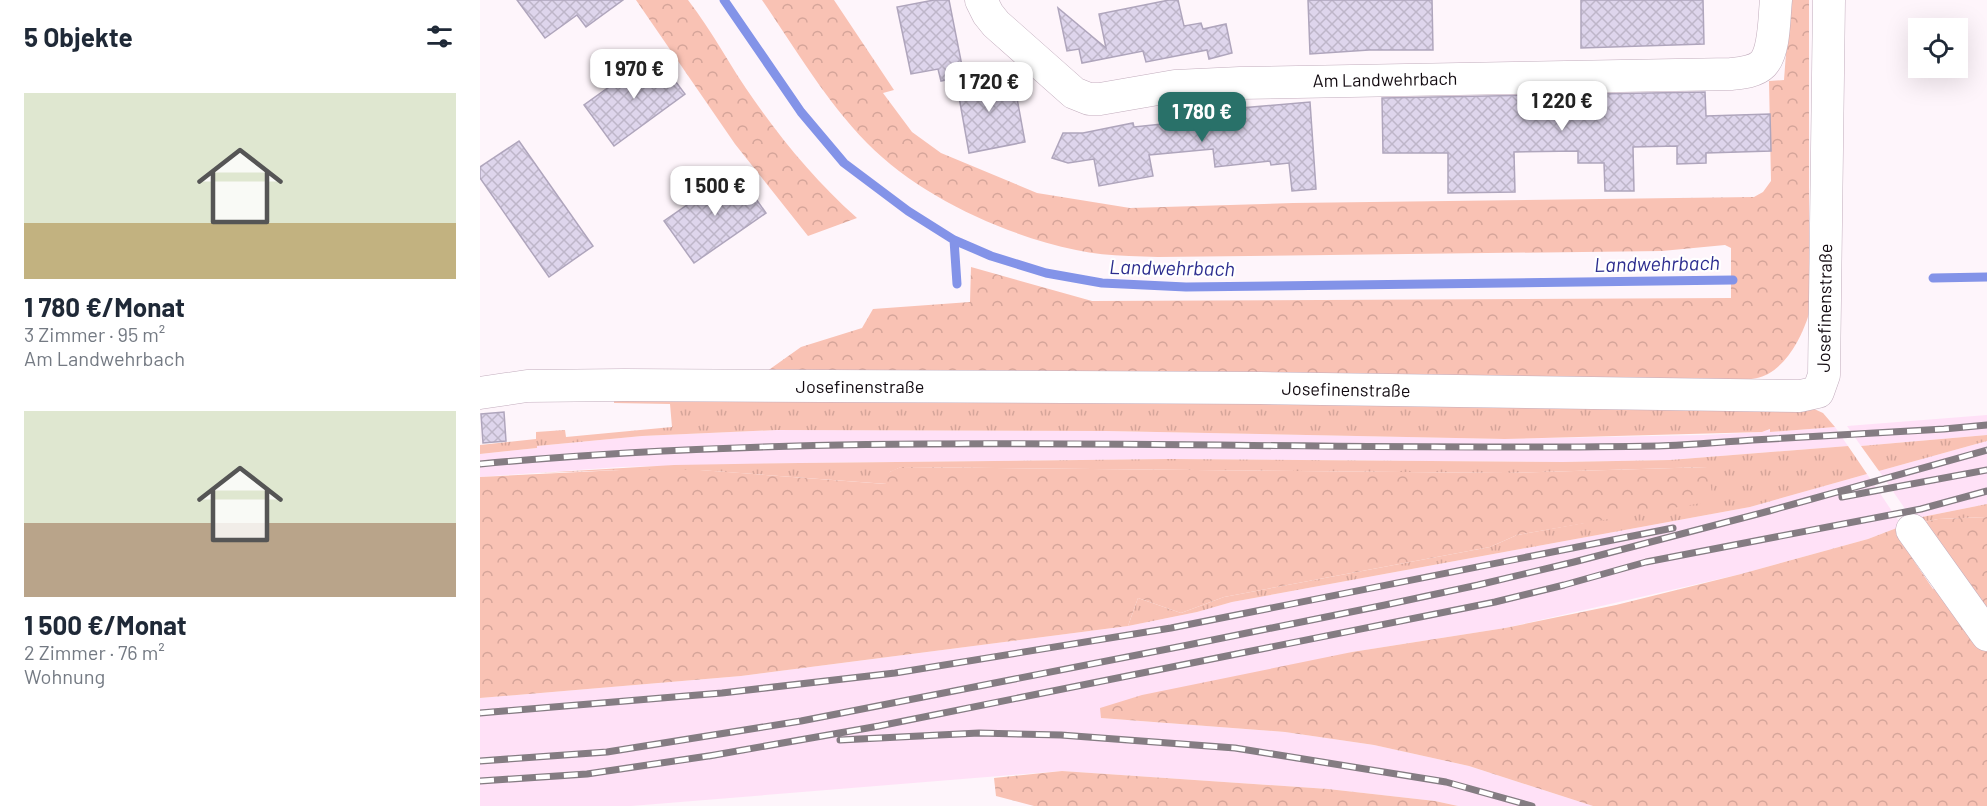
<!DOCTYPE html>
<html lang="de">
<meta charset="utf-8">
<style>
:root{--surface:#fff;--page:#f6f6f7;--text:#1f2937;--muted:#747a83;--accent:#297169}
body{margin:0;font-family:Barlow,sans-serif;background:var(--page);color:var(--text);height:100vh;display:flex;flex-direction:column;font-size:22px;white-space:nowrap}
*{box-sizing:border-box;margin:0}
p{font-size:20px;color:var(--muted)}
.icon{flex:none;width:33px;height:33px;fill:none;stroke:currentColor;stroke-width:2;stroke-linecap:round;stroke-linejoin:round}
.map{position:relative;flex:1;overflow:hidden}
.side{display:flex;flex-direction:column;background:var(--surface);width:480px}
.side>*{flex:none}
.controls{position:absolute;left:1428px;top:18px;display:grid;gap:12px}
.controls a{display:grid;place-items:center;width:60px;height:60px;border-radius:0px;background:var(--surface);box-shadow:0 6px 24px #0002;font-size:30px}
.price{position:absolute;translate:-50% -51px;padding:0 14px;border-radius:12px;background:#fff;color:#222;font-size:20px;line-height:39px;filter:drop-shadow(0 2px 3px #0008)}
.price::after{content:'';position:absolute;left:50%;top:36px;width:18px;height:14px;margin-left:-9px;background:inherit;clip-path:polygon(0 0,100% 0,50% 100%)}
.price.active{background:var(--accent);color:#fff}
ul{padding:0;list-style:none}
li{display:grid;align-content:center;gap:12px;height:318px;padding:0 24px}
li span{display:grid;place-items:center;height:186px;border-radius:0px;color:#555}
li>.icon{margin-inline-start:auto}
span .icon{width:108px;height:108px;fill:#fffc;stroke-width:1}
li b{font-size:26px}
h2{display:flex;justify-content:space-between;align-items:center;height:72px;padding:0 24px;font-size:26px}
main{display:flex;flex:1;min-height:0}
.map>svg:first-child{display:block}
.built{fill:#ffe1f7}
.grass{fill:url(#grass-tufts)}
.forest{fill:url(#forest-crowns)}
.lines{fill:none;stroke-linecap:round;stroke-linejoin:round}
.stream{stroke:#8393e8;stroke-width:9}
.building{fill:url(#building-cross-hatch);stroke:#afa5bc;stroke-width:1.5}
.minor-casing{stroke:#c2adbd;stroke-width:33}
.minor{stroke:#fff;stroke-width:32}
.rail-casing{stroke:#847c82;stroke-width:7}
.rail{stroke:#fff;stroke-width:4.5;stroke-dasharray:14;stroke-linecap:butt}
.labels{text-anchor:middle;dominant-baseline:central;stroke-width:4.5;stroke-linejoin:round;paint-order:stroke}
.street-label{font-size:18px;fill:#130b11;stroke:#fff}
.water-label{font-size:20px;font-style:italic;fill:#2c2d8f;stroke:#fff}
</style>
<main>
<section class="side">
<h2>5 Objekte<svg class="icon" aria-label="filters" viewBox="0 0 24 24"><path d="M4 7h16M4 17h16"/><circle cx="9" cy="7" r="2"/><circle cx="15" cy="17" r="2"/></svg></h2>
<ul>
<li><span style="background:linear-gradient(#dfe7d0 70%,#c2b280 0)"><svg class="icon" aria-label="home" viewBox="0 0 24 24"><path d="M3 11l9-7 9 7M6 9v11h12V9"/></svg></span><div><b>1 780 €/Monat</b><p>3 Zimmer · 95 m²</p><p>Am Landwehrbach</p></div></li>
<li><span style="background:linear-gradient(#dfe7d0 60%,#b9a48a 0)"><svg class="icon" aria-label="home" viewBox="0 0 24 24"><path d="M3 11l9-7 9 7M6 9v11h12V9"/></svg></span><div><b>1 500 €/Monat</b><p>2 Zimmer · 76 m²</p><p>Wohnung</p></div></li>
</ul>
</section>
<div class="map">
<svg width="1507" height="806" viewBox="0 0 1507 806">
<defs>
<pattern id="grass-tufts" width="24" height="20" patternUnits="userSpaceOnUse" patternTransform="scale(1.5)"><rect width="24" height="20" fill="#f9c2b4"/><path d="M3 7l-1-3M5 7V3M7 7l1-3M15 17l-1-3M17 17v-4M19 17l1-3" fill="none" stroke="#d5a59a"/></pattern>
<pattern id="forest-crowns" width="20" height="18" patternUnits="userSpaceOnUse" patternTransform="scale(1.5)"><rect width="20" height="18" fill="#f9c2b4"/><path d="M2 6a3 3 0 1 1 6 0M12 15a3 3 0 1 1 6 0" fill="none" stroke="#d5a59a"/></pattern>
<pattern id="building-cross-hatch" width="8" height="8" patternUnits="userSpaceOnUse" patternTransform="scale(1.5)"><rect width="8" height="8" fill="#ded5ec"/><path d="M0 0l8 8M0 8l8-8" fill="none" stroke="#beb6c9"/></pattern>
</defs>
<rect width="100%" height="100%" fill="#fef5fb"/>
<path class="built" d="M1507 415V435L1381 446 1367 426Z
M1355 427 1368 446 1190 460 1083 462 689 459 320 463 141 467 0 477V454L57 448V446L162 436 297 430 626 431 1025 439 1223 435 1282 432 1291 429 1290 432Z
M1507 441V504L1432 519 1399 471Z
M1387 474 1422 526 1388 539 1261 574 1025 628 872 652 621 718 805 732 894 745 989 766 1113 806H978L955 801 848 789 582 771 151 806H0V698L261 676 648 626 717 612 752 602 1270 507Z"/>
<path class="grass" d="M134 396 1332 408 1343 413 1355 427 1290 432V429L1282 432 1025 439 626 431 297 430 162 436 57 446V448L0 454V445L56 439V432L85 430 86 437 192 427 190 404 134 403Z
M1507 435V441L1399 471 1381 446Z
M1368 446 1387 474 1270 507 752 602 717 612 648 626 658 598 701 613 744 597 1010 547 1037 535 1104 523 1228 467 1026 473 421 467 410 472 407 484 219 470H140L58 473 194 465 320 463 689 459 1083 462 1190 460Z
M1507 504V517L1458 519 1435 524 1432 519Z"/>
<path class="forest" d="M156 0H208C233 32 251 68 274 100 305 144 337 182 377 218L328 236 255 144Z
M282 0H354L414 90 403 93 432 132 461 153 557 193 650 208 813 203 1274 197 1283 192 1291 181 1289 81 1304 80 1310 0H1329V314C1322 336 1309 362 1288 374 1281 378 1271 379 1264 380L283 374 321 347 382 328 393 309 490 302 491 267 612 301 1251 298V248L1245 245 1182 251 678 257C650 256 623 256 596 250 524 235 439 196 387 143 346 101 315 48 282 0Z
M421 467 1026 473 1228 467 1233 501 1037 535 1010 547 744 597 701 613 658 598 648 626 261 676 0 698V477L140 470H220L406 484C407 471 409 472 421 467Z
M1507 517V806H1113L989 766 894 745 805 732 621 718 620 708 662 695 872 652 1025 628 1136 605 1261 574 1388 539 1422 526 1436 547 1434 561 1453 589 1481 575 1435 524 1458 519Z
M582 771 848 789 955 801 978 806H554L516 796 514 778Z"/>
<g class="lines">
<path class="stream" d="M244 0 321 112 364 163 428 211 474 240 511 256 566 273 622 283 706 287 1253 280
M474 240 477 284
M1453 278 1507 277"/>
</g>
<path class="building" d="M37 0H143L106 27 97 15 65 38Z
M454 0H469L484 76 461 81 458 69 431 74 417 7Z
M689 0H698L704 26 721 23 723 29 746 24 752 53 729 59 727 50 666 62 663 51 602 63 599 49 587 51 578 8 626 48 619 14Z
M828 0H952L953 50H889L830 54Z
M1101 0H1223L1224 44 1101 48Z
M175 54 205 94 134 146 104 105Z
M520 71 526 100 537 98 545 142 489 153 476 80Z
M1225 92 1226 116 1290 114 1291 151 1226 153V163L1197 164V146L1153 147 1154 191H1125L1124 163H1098V151L1034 152 1035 192 968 193V153H903L902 98Z
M830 102 836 189 812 191 809 163 791 165 790 161 735 167 733 149 669 155 673 176 619 186 614 159 588 163 572 158 583 133H603L653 123 654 127 701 122 700 116 739 114 738 110Z
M39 141 113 246 69 277 0 178V167Z
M256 171 286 213 214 263 184 221Z
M24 412 26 441 3 443 1 414Z"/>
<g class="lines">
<g class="minor-casing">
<path id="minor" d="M501 0 508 14 516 24 594 93 609 99H620L695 86 760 83 1251 74C1261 73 1275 72 1283 64 1295 51 1294 17 1296 0
M0 393 47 386 144 385 780 388 1320 396 1338 392 1344 375 1349 0
M1432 530 1507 635"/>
</g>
<use href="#minor" class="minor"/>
<g class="rail-casing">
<path id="rail" d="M0 464C392 427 785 453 1178 446 1209 445 1241 442 1273 440 1337 436 1401 433 1464 429L1507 425
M1362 497 1507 470
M0 713 242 693 415 673 691 628 1193 528
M360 740 499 733 581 735 755 748 966 782 1052 806
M229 756 399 726 1015 602 1084 585 1166 562 1441 509 1507 491
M0 761 127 752 321 721 708 645 905 605 998 585 1094 562 1289 511 1507 450
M0 781 107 774 235 755"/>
</g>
<use href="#rail" class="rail"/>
</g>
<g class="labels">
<g class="street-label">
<text transform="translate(905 79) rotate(-1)">Am Landwehrbach</text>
<text transform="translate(1344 308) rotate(-89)">Josefinenstraße</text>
<text x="380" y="386">Josefinenstraße</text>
<text transform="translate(866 389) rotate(1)">Josefinenstraße</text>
</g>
<g class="water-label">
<text transform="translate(1177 263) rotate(-1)">Landwehrbach</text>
<text transform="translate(692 267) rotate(1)">Landwehrbach</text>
</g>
</g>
</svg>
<div class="controls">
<a><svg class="icon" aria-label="locate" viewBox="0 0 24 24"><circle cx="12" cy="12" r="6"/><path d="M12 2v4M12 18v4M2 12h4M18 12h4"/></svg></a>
</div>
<b class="price" style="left:154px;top:100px">1 970 €</b>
<b class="price" style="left:509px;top:113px">1 720 €</b>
<b class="price" style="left:1082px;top:132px">1 220 €</b>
<b class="price active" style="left:722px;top:143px">1 780 €</b>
<b class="price" style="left:235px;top:217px">1 500 €</b>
</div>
</main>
